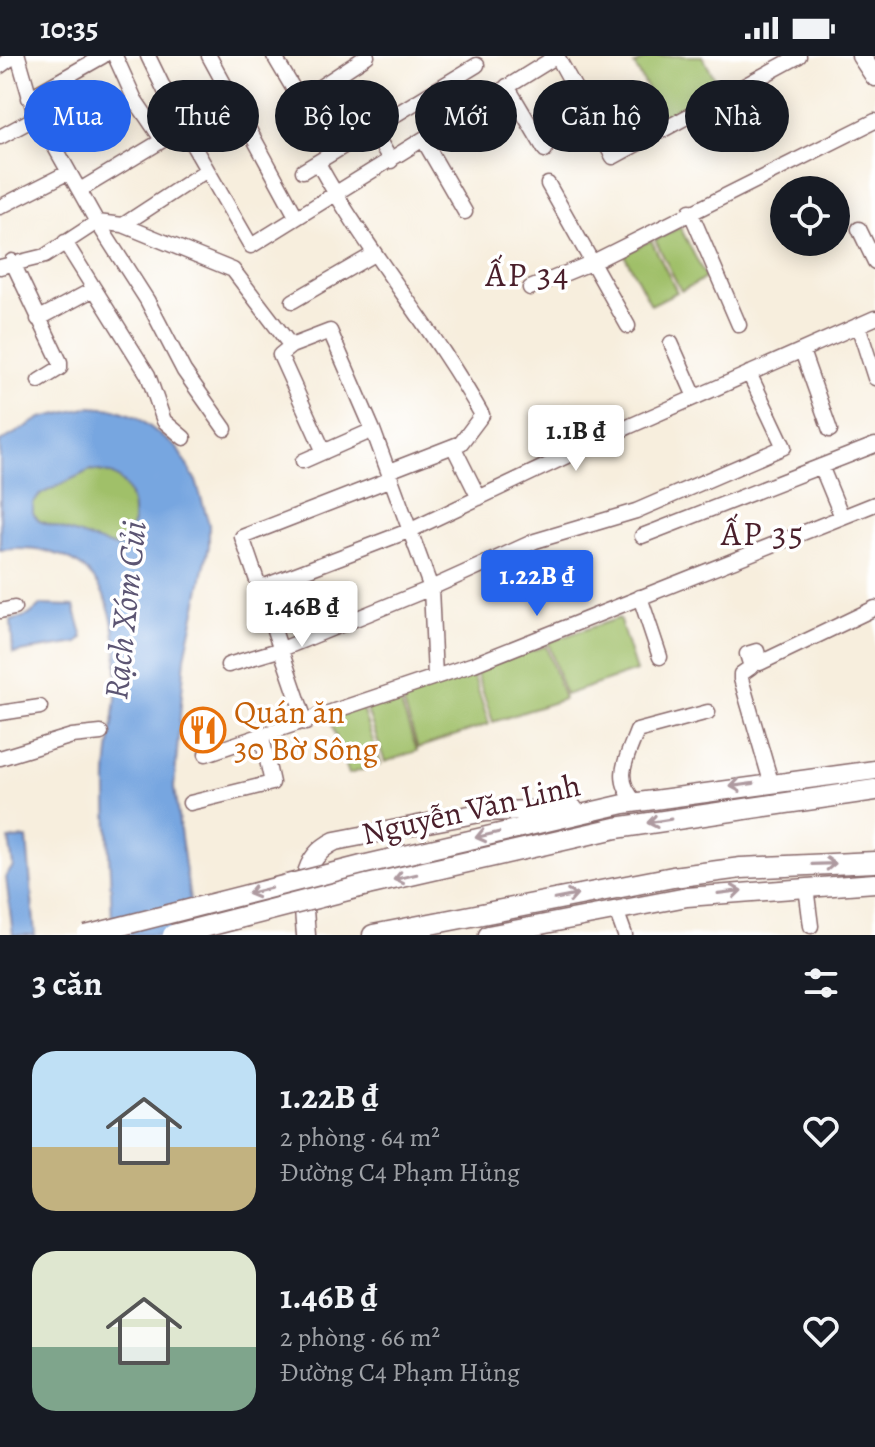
<!DOCTYPE html>
<html lang="vi">
<meta charset="utf-8">
<style>
:root{--surface:#171b24;--page:#20242c;--text:#f1f3f6;--muted:#9ea1a6;--accent:#2563eb}
body{margin:0;font-family:Alegreya,serif;background:var(--page);color:var(--text);height:100vh;display:flex;flex-direction:column;font-size:30px;white-space:nowrap}
*{box-sizing:border-box;margin:0}
p{font-size:26px;color:var(--muted)}
.icon{flex:none;width:44px;height:44px;fill:none;stroke:currentColor;stroke-width:2;stroke-linecap:round;stroke-linejoin:round}
.map{position:relative;height:879px;overflow:hidden}
.panel{display:flex;flex-direction:column;background:var(--surface);flex:1}
.panel>*{flex:none}
.banner{position:absolute;left:24px;top:24px;width:828px;height:72px;display:flex;gap:16px}
.fabs{position:absolute;left:770px;top:120px;display:grid;gap:16px}
.fabs a{display:grid;place-items:center;width:80px;height:80px;border-radius:50%;background:var(--surface);box-shadow:0 4px 20px #0003;font-size:40px}
.price{position:absolute;translate:-50% -68px;padding:0 18px;border-radius:8px;background:#fff;color:#222;font-size:26px;line-height:52px;filter:drop-shadow(0 2px 4px #0008)}
.price::after{content:'';position:absolute;left:50%;top:48px;width:24px;height:18px;margin-left:-12px;background:inherit;clip-path:polygon(0 0,100% 0,50% 100%)}
.price.selected{background:var(--accent);color:#fff}
ul{padding:0;list-style:none}
li{display:flex;align-items:center;gap:24px;height:200px;padding:0 32px}
li span{display:grid;place-items:center;flex:none;width:224px;height:160px;border-radius:24px;color:#555}
li>.icon{margin-inline-start:auto}
span .icon{width:96px;height:96px;fill:#fffc;stroke-width:1}
li b{font-size:34px}
h2{display:flex;justify-content:space-between;align-items:center;height:96px;padding:0 32px;font-size:34px}
.pill{padding:0 28px;border-radius:36px;background:var(--surface);box-shadow:0 4px 20px #0003;font-size:28px;line-height:72px}
.pill.selected{background:var(--accent);color:#fff}
.status{display:flex;justify-content:space-between;align-items:center;height:56px;padding:0 40px;background:var(--surface);direction:ltr}
.status svg{height:22px;fill:currentColor}
.map>svg:first-child{display:block}
.green{fill:#a0c069;stroke:#75704a;stroke-width:2}
.water{fill:#77a6e0;stroke:#606286;stroke-width:2;fill-rule:evenodd}
.lines{fill:none;stroke-linecap:round;stroke-linejoin:round}
.minor-casing{stroke:#876769;stroke-width:17}
.major-casing{stroke:#876769;stroke-width:21}
.highway-casing{stroke:#876769;stroke-width:23}
.minor{stroke:#fff;stroke-width:14}
.major{stroke:#fff;stroke-width:18}
.highway{stroke:#fff;stroke-width:20}
.major-bridge-casing{stroke:#876769;stroke-width:21;stroke-linecap:butt}
.highway-bridge-casing{stroke:#876769;stroke-width:23;stroke-linecap:butt}
.major-bridge{stroke:#fff;stroke-width:18}
.highway-bridge{stroke:#fff;stroke-width:20}
.oneway{stroke:#ae9aa0}
.labels{text-anchor:middle;dominant-baseline:central;stroke-width:7;stroke-linejoin:round;paint-order:stroke}
.food-label{font-size:32px;fill:#c56008;stroke:#fff;text-anchor:start}
.street-label{font-size:32px;fill:#4a1f2b;stroke:#fff}
.neighbourhood-label{font-size:34px;letter-spacing:2px;fill:#4a1f2b;stroke:#fff}
.water-label{font-size:34px;font-style:italic;fill:#5c5573;stroke:#fff}
</style>
<div class="status"><b>10:35</b><svg viewBox="0 0 49 12"><path d="M0 12V9h3v3zM5 12V6h3v6zM10 12V3h3v9zM15 12V0h3v12zM26 1h20v11H26zM47 4h2v5h-2z"/></svg></div>
<div class="map">
<svg width="875" height="879" viewBox="0 0 875 879">
<rect width="100%" height="100%" fill="#fff"/>
<filter id="ink" filterUnits="userSpaceOnUse"><feTurbulence type="fractalNoise" baseFrequency=".0125" numOctaves="2"/><feDisplacementMap in="SourceGraphic" scale="16" xChannelSelector="R" yChannelSelector="G"/><feConvolveMatrix kernelMatrix="1 2 1 2 8 2 1 2 1" color-interpolation-filters="sRGB"/></filter>
<filter id="wash" filterUnits="userSpaceOnUse"><feTurbulence type="fractalNoise" baseFrequency=".006" numOctaves="4" result="noise"/><feDisplacementMap in="SourceGraphic" scale="32" xChannelSelector="R" yChannelSelector="G"/><feGaussianBlur stdDeviation="1.8" result="paint"/><feColorMatrix in="noise" values="0 0 0 0 0 0 0 0 0 0 0 0 0 0 0 0 0 1.4 0 .05"/><feComposite in="paint" operator="in"/></filter>
<g filter="url(#wash)">
<rect width="100%" height="100%" fill="#f7eedd"/>
<path class="green" d="M651 0H702L720 31 664 62 634 9Z
M680 171 706 222 681 235 655 184Z
M651 184 677 236 651 249 624 198Z
M90 414C102 415 111 416 120 424 137 439 139 481 118 493L39 465 33 457V447L41 438Z
M619 562 636 615 565 639 548 586Z
M546 590 564 643 493 666 475 613Z
M472 615 489 668 418 692 401 639Z
M397 637 417 695 385 706 365 648Z
M361 650 381 708 349 718 329 661Z"/>
<path class="water" d="M91 351 115 353 137 361 177 392 196 425 209 468V490L185 601 174 732 195 879H112C112 826 106 773 107 720 108 687 117 655 117 623 119 538 93 485 0 494V386L41 362ZM90 414C102 415 111 416 120 424 137 439 139 481 118 492L39 465 33 457V447L41 438Z
M41 549 74 550 83 582 78 587 13 597 11 565 29 559Z
M27 782 35 879H13L6 821 13 810 9 783Z"/>
</g>
<g filter="url(#ink)">
<g class="lines">
<g class="minor-casing">
<path id="minor" d="M18 0 33 52 97 166 147 244 184 315 225 373
M115 0 135 44 161 82
M148 0 183 72 251 190 557 0
M209 0 296 160
M274 0 300 44 367 0
M557 0 613 101 799 0
M0 10 14 0
M507 30 545 94
M29 42 103 0
M422 43 439 75
M373 74 391 105
M0 81 37 61
M424 85 465 156
M56 93 135 44
M318 107C366 195 433 271 482 359L461 387 389 415
M303 115 477 9
M548 128 628 270
M80 134 183 72
M0 151 69 116
M690 155 739 269
M123 169 207 114
M859 173 875 206
M65 186 148 319 164 365 184 382
M12 205 60 306V312L39 325
M0 211 45 200 97 166 123 169 233 214 291 290
M530 232 593 206 875 65
M293 245 374 198
M38 263 94 233
M858 269 875 322
M671 287 695 341
M802 295 830 374
M453 390 479 442
M324 396 280 299 291 290 330 275 373 374 431 532 435 621
M303 405 373 374
M821 410 842 461
M642 480 875 389
M262 531 411 474 630 370 875 262
M640 541 660 601
M0 555 14 552
M228 609 282 593 431 532 535 485 636 455 784 391 749 317
M0 657 40 651
M306 667 242 481 391 423
M206 698 474 608 875 448
M0 702 72 680 101 677
M771 726 741 623V618L751 611 747 598 757 595 760 607 875 552
M636 746C612 723 627 702 637 675L708 656
M190 747 272 727 262 681
M806 831 811 870
M616 854 625 879"/>
</g>
<g class="major-casing">
<path id="major" d="M861 0 875 21
M362 809 624 748 875 714
M306 879C303 842 297 803 335 785L485 756 573 752
M488 879 687 841 875 827"/>
</g>
<g class="highway-casing">
<path id="highway" d="M367 829 616 772 875 734
M373 879 673 821 741 812 875 806"/>
</g>
<use href="#minor" class="minor"/>
<use href="#major" class="major"/>
<use href="#highway" class="highway"/>
<g class="major-bridge-casing">
<path id="major-bridge" d="M86 879 362 809"/>
</g>
<g class="highway-bridge-casing">
<path id="highway-bridge" d="M173 879 367 829"/>
</g>
<use href="#major-bridge" class="major-bridge"/>
<use href="#highway-bridge" class="highway-bridge"/>
</g>
<defs><path id="oneway-shaft" d="M-6 0H5M1.5-3L5.5 0L1.5 3" fill="none" stroke-width="1.6" stroke-linecap="round" stroke-linejoin="round" transform="scale(2)"/></defs>
<g class="oneway">
<use href="#oneway-shaft" transform="translate(742 729) rotate(172)"/>
<use href="#oneway-shaft" transform="translate(659 765) rotate(171)"/>
<use href="#oneway-shaft" transform="translate(487 779) rotate(167)"/>
<use href="#oneway-shaft" transform="translate(824 808) rotate(-2)"/>
<use href="#oneway-shaft" transform="translate(405 821) rotate(167)"/>
<use href="#oneway-shaft" transform="translate(259 835) rotate(166)"/>
<use href="#oneway-shaft" transform="translate(730 836) rotate(-7)"/>
<use href="#oneway-shaft" transform="translate(566 841) rotate(-11)"/>
</g>
</g>
<defs>
<g id="restaurant-ring" transform="scale(2.3)"><circle r="9.5" fill="#fff" stroke="#e8710a" stroke-width="1.5"/><path d="M-5-6h1v4h1v-4h1v4h1v-4h1v5L-1.5 .5V6h-2V.5L-5-1ZM5-6V6H3V1.5H1.5Q1.5-4 5-6Z" fill="#e8710a"/></g>
</defs>
<g fill-rule="evenodd">
<use href="#restaurant-ring" x="203" y="674"/>
</g>
<g class="labels">
<g class="food-label">
<text x="234" y="656">Quán ăn<tspan x="234" dy="37">30 Bờ Sông</tspan></text>
</g>
<g class="street-label">
<text transform="translate(471 753) rotate(-13)">Nguyễn Văn Linh</text>
</g>
<g class="neighbourhood-label">
<text x="528" y="218">ẤP 34</text>
<text x="763" y="477">ẤP 35</text>
</g>
<g class="water-label">
<text transform="translate(125 554) rotate(-84)">Rạch Xóm Củi</text>
</g>
</g>
</svg>
<div class="fabs">
<a><svg class="icon" aria-label="locate" viewBox="0 0 24 24"><circle cx="12" cy="12" r="6"/><path d="M12 2v4M12 18v4M2 12h4M18 12h4"/></svg></a>
</div>
<b class="price" style="left:576px;top:417px">1.1B ₫</b>
<b class="price selected" style="left:537px;top:562px">1.22B ₫</b>
<b class="price" style="left:302px;top:593px">1.46B ₫</b>
<div class="banner">
<a class="pill selected">Mua</a>
<a class="pill">Thuê</a>
<a class="pill">Bộ lọc</a>
<a class="pill">Mới</a>
<a class="pill">Căn hộ</a>
<a class="pill">Nhà</a>
</div>
</div>
<section class="panel">
<h2>3 căn<svg class="icon" aria-label="filters" viewBox="0 0 24 24"><path d="M4 7h16M4 17h16"/><circle cx="9" cy="7" r="2"/><circle cx="15" cy="17" r="2"/></svg></h2>
<ul>
<li><span style="background:linear-gradient(#bfe0f5 60%,#c2b280 0)"><svg class="icon" aria-label="home" viewBox="0 0 24 24"><path d="M3 11l9-7 9 7M6 9v11h12V9"/></svg></span><div><b>1.22B ₫</b><p>2 phòng · 64 m²</p><p>Đường C4 Phạm Hủng</p></div><svg class="icon" aria-label="heart" viewBox="0 0 24 24"><path d="M12 20l-8-8c-3-5 5-10 8-4 3-6 11-1 8 4z"/></svg></li>
<li><span style="background:linear-gradient(#dfe7d0 60%,#7fa58c 0)"><svg class="icon" aria-label="home" viewBox="0 0 24 24"><path d="M3 11l9-7 9 7M6 9v11h12V9"/></svg></span><div><b>1.46B ₫</b><p>2 phòng · 66 m²</p><p>Đường C4 Phạm Hủng</p></div><svg class="icon" aria-label="heart" viewBox="0 0 24 24"><path d="M12 20l-8-8c-3-5 5-10 8-4 3-6 11-1 8 4z"/></svg></li>
</ul>
</section>
